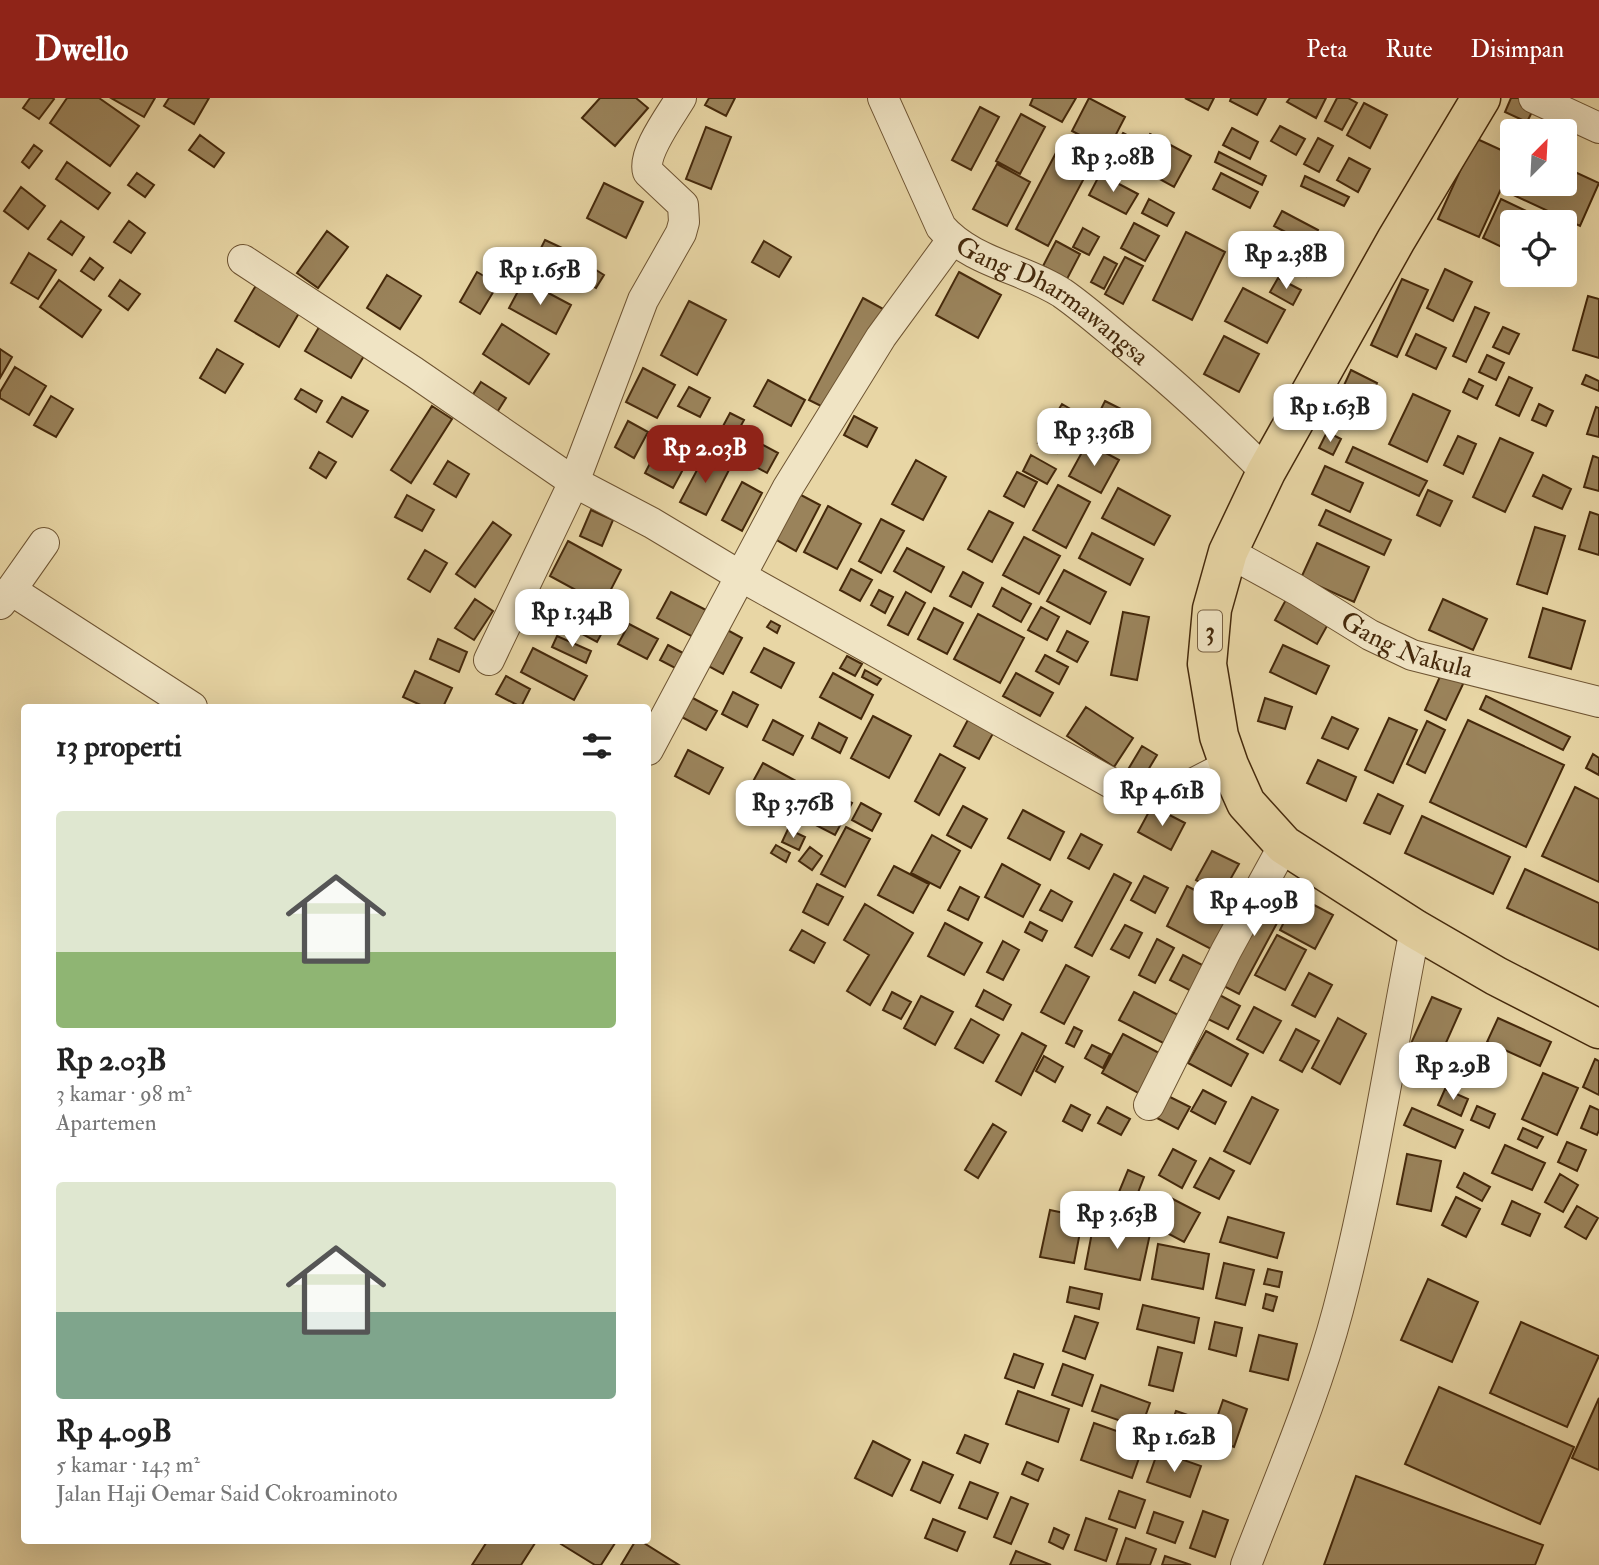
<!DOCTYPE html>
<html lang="id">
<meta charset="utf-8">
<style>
:root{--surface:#fff;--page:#f6f6f6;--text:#222;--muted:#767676;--accent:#8f2418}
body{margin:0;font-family:"IM FELL Double Pica",serif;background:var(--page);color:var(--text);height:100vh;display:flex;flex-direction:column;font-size:26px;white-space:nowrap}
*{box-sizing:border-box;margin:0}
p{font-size:23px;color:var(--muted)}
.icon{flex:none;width:38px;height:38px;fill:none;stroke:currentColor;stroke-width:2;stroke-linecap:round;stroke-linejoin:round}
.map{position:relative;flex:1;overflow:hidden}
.panel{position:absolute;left:21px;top:606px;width:630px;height:840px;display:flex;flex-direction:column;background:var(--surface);border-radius:7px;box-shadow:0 7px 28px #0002}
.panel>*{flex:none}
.needle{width:46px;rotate:24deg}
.controls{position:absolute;left:1500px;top:21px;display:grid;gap:14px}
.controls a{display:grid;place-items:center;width:77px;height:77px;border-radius:7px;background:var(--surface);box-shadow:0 7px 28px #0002;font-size:35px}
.price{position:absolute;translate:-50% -60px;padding:0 16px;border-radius:14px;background:#fff;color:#222;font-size:23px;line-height:46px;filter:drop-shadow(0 2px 4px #0008)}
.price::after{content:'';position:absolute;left:50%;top:42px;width:21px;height:16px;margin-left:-10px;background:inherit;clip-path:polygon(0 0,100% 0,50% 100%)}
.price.selected{background:var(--accent);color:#fff}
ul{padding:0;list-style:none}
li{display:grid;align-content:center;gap:14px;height:371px;padding:0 35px}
li span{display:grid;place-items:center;height:217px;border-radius:7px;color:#555}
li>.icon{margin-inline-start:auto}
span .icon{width:126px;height:126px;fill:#fffc;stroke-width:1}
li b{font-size:30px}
h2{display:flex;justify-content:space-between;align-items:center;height:84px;padding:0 35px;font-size:30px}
header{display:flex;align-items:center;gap:42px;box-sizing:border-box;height:98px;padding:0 35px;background:var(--accent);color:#fff}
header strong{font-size:33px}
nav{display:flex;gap:38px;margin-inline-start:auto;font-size:24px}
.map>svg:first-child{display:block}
.building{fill:#9a835b;stroke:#45290b;stroke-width:2}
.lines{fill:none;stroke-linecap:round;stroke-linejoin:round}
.minor-casing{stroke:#6e5432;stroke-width:32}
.trunk-casing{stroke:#45290b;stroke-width:41}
.minor{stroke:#f0e4c4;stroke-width:30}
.trunk{stroke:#e8d6a5;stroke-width:38}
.labels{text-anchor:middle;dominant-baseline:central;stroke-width:7;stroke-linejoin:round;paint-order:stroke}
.shield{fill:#f0e4c4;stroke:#786142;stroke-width:2}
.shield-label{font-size:24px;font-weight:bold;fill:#45290b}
.street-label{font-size:26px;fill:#45290b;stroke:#f0e4c4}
</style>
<header>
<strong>Dwello</strong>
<nav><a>Peta</a><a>Rute</a><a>Disimpan</a></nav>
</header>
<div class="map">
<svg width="1599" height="1467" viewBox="0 0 1599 1467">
<rect width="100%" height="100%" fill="#e8d6a5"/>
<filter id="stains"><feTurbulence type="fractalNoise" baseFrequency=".00286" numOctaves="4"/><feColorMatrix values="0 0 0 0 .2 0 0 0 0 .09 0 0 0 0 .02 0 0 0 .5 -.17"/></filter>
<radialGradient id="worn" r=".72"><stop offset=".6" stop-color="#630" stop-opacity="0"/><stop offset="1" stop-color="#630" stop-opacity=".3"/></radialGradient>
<path class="building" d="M30 0H53L54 1 39 21 23 10Z
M67 0H99L139 28 110 68 50 25Z
M111 0H155L144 19Z
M169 0H209L194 26 164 8Z
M600 0H636L648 10 615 48 582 20Z
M709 0H735L726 18 705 7Z
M1033 0H1076L1062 24 1030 7Z
M1089 0 1125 19 1108 52 1072 33Z
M1185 0H1214L1208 12Z
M1231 0H1266L1257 17 1230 3Z
M1290 0H1326L1316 20 1287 4Z
M1337 0H1348L1357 5 1342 32 1325 23Z
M1511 0H1533L1538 2 1527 24 1505 14Z
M1364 5 1387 17 1370 50 1347 37Z
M980 9 999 19 971 72 952 62Z
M1021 16 1045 29 1020 76 996 63Z
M1280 28 1305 41 1296 57 1271 43Z
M706 29 731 39 711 91 686 81Z
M1232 30 1258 44 1250 61 1223 47Z
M1123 35 1134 41 1123 64 1110 58Z
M1150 36 1191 58 1174 89 1134 67Z
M200 37 224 55 214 69 189 52Z
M1318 40 1333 48 1319 74 1304 66Z
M1475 40 1512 57V67L1479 139 1438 121Z
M34 47 42 53 29 70 22 64Z
M1058 51 1090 69 1048 148 1016 131Z
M1219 54 1266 78 1262 87 1215 64Z
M1349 60 1370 71 1358 94 1337 82Z
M67 64 110 95 98 111 56 81Z
M997 66 1030 84 1007 128 973 111Z
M1564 69 1599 85 1580 128 1509 95 1513 86H1564Z
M137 75 154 87 145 99 128 87Z
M1221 75 1258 94 1250 110 1213 91Z
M1100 76 1138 96 1126 116 1089 97Z
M1305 78 1349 99 1344 108 1301 88Z
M604 85 643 104 626 140 587 120Z
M21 89 45 108 28 131 4 113Z
M1149 101 1174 115 1167 128 1142 115Z
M1501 101 1539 119 1537 124H1512V154L1483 140Z
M1282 113 1318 132 1310 147 1274 128Z
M61 123 84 139 72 157 48 141Z
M129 123 145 135 131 155 114 144Z
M1134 125 1159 138 1145 163 1121 150Z
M1083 130 1099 139 1089 157 1073 149Z
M327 133 348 149 318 190 297 175Z
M1186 134 1225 154 1192 222 1153 202Z
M545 142 575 156 563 182 532 168Z
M764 143 791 159 779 179 752 164Z
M1056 143 1080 156 1067 181 1043 168Z
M1287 144 1316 159 1306 178 1277 162Z
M29 155 56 172 38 201 11 185Z
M1104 159 1117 166 1104 191 1091 184Z
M1125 159 1143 168 1123 206 1105 196Z
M90 160 103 170 94 182 81 173Z
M588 167 604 177 596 190 580 181Z
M1445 171 1472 184 1453 223 1427 210Z
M477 174 498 186 480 216 460 204Z
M959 174 1001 197 978 240 936 217Z
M387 177 421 198 400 231 367 210Z
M1278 180 1301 192 1293 207 1270 194Z
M1402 181 1428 192 1397 259 1371 247Z
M59 182 101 212 82 239 40 209Z
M120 182 140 196 128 212 109 198Z
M524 182 571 207 556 236 509 210Z
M258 184 302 210 279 249 235 223Z
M1243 190 1285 212 1267 245 1225 223Z
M1588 198 1599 201V260L1573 252Z
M863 200 885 212 831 313 809 302Z
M689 203 726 222 697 277 661 257Z
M1475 209 1489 215 1466 264 1453 258Z
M322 224 368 251 351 280 305 253Z
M502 226 549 256 529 286 483 256Z
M1503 229 1519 236 1509 256 1493 249Z
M1416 236 1446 250 1436 271 1406 257Z
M1224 238 1259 256 1239 294 1204 276Z
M0 251 12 259 0 280Z
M217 251 243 266 225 295 200 280Z
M1487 257 1504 265 1496 282 1479 274Z
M15 269 46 288 29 317 0 300V294Z
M643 270 675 287 657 320 626 304Z
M1351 272 1377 285 1360 322 1334 309Z
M1586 277 1599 283V293L1582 286Z
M1509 279 1532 290 1519 318 1496 307Z
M1469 281 1483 288 1477 301 1463 294Z
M768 282 805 302 791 328 754 308Z
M481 284 506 300 496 316 470 301Z
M689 289 710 300 700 319 678 308Z
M301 291 322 303 316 314 295 301Z
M1413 296 1450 313 1427 364 1389 346Z
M51 298 73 311 56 339 34 327Z
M342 299 368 313 352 339 327 324Z
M1105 303 1125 313 1120 324 1100 313Z
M1062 306 1077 315 1072 325 1056 316Z
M1539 306 1553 313 1546 328 1532 322Z
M432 308 452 321 411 385 391 372Z
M1596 309 1599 310V339L1587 336Z
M730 315 744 322 729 350 715 343Z
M854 318 877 330 867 349 844 337Z
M628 323 648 334 634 360 615 349Z
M1049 325 1068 335 1057 355 1038 345Z
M1327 334 1341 341 1333 357 1319 350Z
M664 338 693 353 673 390 645 375Z
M1458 338 1476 346 1463 376 1444 367Z
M1500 340 1533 355 1505 414 1473 399Z
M754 342 778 355 767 375 744 362Z
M1087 345 1119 362 1101 395 1069 378Z
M1353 349 1427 383 1419 398 1346 364Z
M319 354 336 364 326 380 310 370Z
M705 357 730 370 706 417 680 404Z
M1031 357 1056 371 1047 386 1023 373Z
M1593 358 1599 360V393L1584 389Z
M916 362 946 379 923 422 892 406Z
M448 363 469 376 456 399 434 386Z
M1325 368 1363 385 1350 414 1312 396Z
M1017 374 1037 384 1024 409 1004 398Z
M1543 377 1571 391 1562 411 1533 398Z
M742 384 762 395 742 433 722 422Z
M1058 387 1090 404 1066 450 1033 432Z
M1118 390 1170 418 1154 447 1102 420Z
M1428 392 1452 403 1440 428 1417 417Z
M799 396 820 407 796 453 775 441Z
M407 397 434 412 422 433 395 419Z
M828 408 861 426 837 471 804 454Z
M591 412 613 422 602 448 580 438Z
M1326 412 1391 442 1384 457 1319 427Z
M989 413 1013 425 992 464 968 451Z
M1590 414 1599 417V457L1579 451Z
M881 421 904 433 881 475 859 463Z
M493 424 511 437 475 489 456 476Z
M1535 429 1565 438 1547 496 1517 486Z
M1092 435 1143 461 1130 487 1079 460Z
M1024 439 1060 458 1039 496 1003 477Z
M568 443 621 472 603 507 550 478Z
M1317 445 1369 469 1354 504 1301 480Z
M907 450 944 469 931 494 894 473Z
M425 452 447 465 430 494 408 481Z
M851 471 872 482 860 503 840 492Z
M1064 472 1106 494 1090 526 1047 503Z
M963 474 983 485 971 509 950 498Z
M1002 490 1031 506 1021 524 993 508Z
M879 492 893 499 885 515 871 507Z
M671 494 706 512 693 539 657 520Z
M906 494 925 505 908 537 888 527Z
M1289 496 1332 519 1317 546 1275 522Z
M545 499 566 509 557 528 536 517Z
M475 501 493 513 474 542 455 530Z
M1443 501 1487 521 1473 552 1429 532Z
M587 505 611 518 597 544 573 531Z
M1041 509 1059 519 1047 542 1028 532Z
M934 510 963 525 947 556 918 541Z
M1543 510 1585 523 1571 571 1529 559Z
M1123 514 1149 519 1137 582 1111 577Z
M978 516 1024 540 1000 585 954 561Z
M771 523 780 528 777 535 767 529Z
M629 526 658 541 647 561 618 546Z
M720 528 742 540 723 576 701 564Z
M1067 533 1088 544 1077 564 1057 553Z
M557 538 591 553 586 565 552 549Z
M438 541 467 554 459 574 430 561Z
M668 547 683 555 675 570 660 562Z
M1283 547 1329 568 1316 596 1270 574Z
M533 550 587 578 574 602 521 574Z
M764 550 794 565 781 590 751 574Z
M1045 557 1068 569 1059 586 1036 573Z
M847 558 862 566 855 578 840 570Z
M865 572 881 581 877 587 862 579Z
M415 573 452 590 443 609H425L403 599Z
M1442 574 1464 584 1446 622 1425 612Z
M833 575 873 597 861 621 820 599Z
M1016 575 1053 595 1040 618 1003 598Z
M506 578 530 591 521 609 496 596Z
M733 594 758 607 747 629 722 616Z
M689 598 717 613 706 632 678 617Z
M1486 598 1570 639 1563 652 1480 611Z
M1265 600 1292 609 1285 631 1258 623Z
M1086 609 1133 640 1114 669 1067 638Z
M971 616 996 630 979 661 954 648Z
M873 618 911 638 889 680 851 660Z
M1332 619 1358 631 1348 651 1322 640Z
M1389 620 1417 632 1393 685 1365 672Z
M773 622 803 638 793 657 763 642Z
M1468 622 1564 667 1526 749 1430 704Z
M1427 623 1445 632 1425 675 1407 666Z
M819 625 847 640 840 655 812 640Z
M1142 648 1157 657 1138 689 1123 680Z
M688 652 723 670 709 696 675 678Z
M940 656 965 670 939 717 915 703Z
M1593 656 1599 660V677L1586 670Z
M1318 662 1356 679 1346 703 1307 685Z
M763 665 816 694 797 730 743 702Z
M1575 689 1599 701V784L1542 758Z
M825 691 852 705 835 737 808 723Z
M1378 696 1403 708 1390 736 1364 725Z
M861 705 881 716 872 733 852 722Z
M963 708 987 721 971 750 947 737Z
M1152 708 1185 725 1171 752 1138 734Z
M1023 712 1064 734 1050 762 1008 740Z
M1422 718 1510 759 1493 796 1405 755Z
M846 729 870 741 845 789 821 776Z
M788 731 805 739 799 752 782 744Z
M1081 736 1102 747 1089 771 1068 760Z
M932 737 960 753 940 790 911 775Z
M776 747 790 755 786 764 771 755Z
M810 749 822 758 812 772 799 763Z
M1212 753 1239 766 1222 796 1196 782Z
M1002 766 1040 787 1023 819 985 799Z
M894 768 929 786 913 815 878 797Z
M1525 771 1599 805V852L1507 810Z
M1114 776 1131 785 1092 858 1075 849Z
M1144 778 1168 790 1155 815 1131 802Z
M1269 785 1292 797 1239 896 1216 884Z
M817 786 843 799 828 827 803 814Z
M1187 788 1232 812 1211 851 1167 828Z
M960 789 979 799 968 822 948 812Z
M1051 792 1072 804 1062 823 1040 812Z
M1297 798 1333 817 1315 851 1280 832Z
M865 806 913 835 870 907 847 893 869 857 844 842Z
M1030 824 1047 833 1042 843 1025 834Z
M945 825 982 845 964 877 928 858Z
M1125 827 1142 835 1129 860 1111 851Z
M802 832 825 845 814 865 790 852Z
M1277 837 1306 852 1285 892 1255 877Z
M1157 841 1174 850 1155 885 1139 877Z
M1003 843 1019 852 1003 882 987 874Z
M1183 857 1206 869 1193 894 1170 882Z
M1066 867 1089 879 1064 926 1041 914Z
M1309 875 1332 887 1315 919 1292 907Z
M984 892 1011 907 1003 922 976 908Z
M892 894 911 904 901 921 883 912Z
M1134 894 1182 919 1167 947 1119 922Z
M1214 894 1240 908 1228 931 1202 918Z
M921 898 953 914 935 947 904 930Z
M1432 899 1461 911 1433 974 1404 961Z
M1254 909 1281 923 1263 955 1237 941Z
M1338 920 1366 936 1340 986 1312 970Z
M1498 920 1551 944 1540 968 1487 944Z
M971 921 999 937 983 965 955 950Z
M1074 929 1082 933 1074 949 1066 945Z
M1296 931 1319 943 1302 974 1280 962Z
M1206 933 1248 956 1231 988 1188 965Z
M1022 935 1046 948 1021 997 996 983Z
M1123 936 1161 956 1140 996 1102 975Z
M1092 947 1110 956 1103 970 1085 960Z
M1044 958 1063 969 1055 984 1036 973Z
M1595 961 1599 963V997L1583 989Z
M1458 968 1473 974 1467 987 1452 981Z
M1543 975 1578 990 1557 1037 1522 1021Z
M1445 991 1468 1001 1461 1018 1438 1007Z
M1203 992 1226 1004 1215 1026 1191 1013Z
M1166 997 1190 1009 1178 1031 1155 1019Z
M1252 999 1278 1012 1250 1066 1224 1053Z
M1071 1007 1090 1017 1082 1033 1063 1023Z
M1477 1008 1495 1016 1489 1030 1471 1022Z
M1590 1008 1599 1012V1032L1597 1037 1581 1030Z
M1107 1009 1130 1021 1121 1037 1098 1025Z
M1412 1010 1463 1032 1455 1050 1404 1027Z
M993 1026 1006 1034 978 1080 965 1072Z
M1523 1030 1543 1039 1537 1050 1518 1041Z
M1567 1044 1586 1052 1577 1073 1558 1064Z
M1505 1047 1545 1065 1532 1092 1492 1075Z
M1173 1051 1196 1063 1182 1090 1159 1077Z
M1407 1056 1441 1063 1431 1113 1397 1106Z
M1210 1060 1234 1073 1219 1101 1194 1089Z
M1128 1072 1144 1079 1129 1118 1112 1111Z
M1464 1075 1490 1089 1482 1103 1457 1089Z
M1560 1076 1578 1087 1563 1114 1545 1104Z
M1163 1096 1200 1115 1184 1144 1148 1125Z
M1456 1099 1480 1111 1466 1139 1442 1127Z
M1512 1103 1540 1116 1530 1138 1502 1126Z
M1577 1108 1598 1120 1586 1141 1565 1129Z
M1050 1112 1083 1119 1074 1165 1040 1159Z
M1228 1119 1284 1135 1277 1160 1220 1144Z
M1094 1124 1150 1136 1140 1182 1085 1171Z
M1158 1146 1209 1156 1203 1191 1152 1181Z
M1224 1165 1254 1172 1245 1207 1216 1200Z
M1268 1171 1282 1174 1279 1189 1264 1186Z
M1428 1181 1478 1204 1452 1264 1401 1242Z
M1070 1189 1102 1196 1099 1211 1067 1204Z
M1266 1196 1277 1199 1273 1213 1263 1210Z
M1143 1207 1199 1220 1194 1245 1137 1231Z
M1075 1218 1098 1225 1085 1261 1063 1253Z
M1215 1224 1242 1230 1236 1258 1209 1251Z
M1521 1224 1599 1258 1567 1329 1490 1295Z
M1259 1237 1297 1246 1288 1282 1250 1273Z
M1158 1249 1182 1255 1173 1293 1149 1287Z
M1014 1256 1043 1266 1034 1290 1005 1280Z
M1063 1266 1093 1277 1082 1308 1052 1297Z
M1101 1287 1150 1305 1141 1330 1092 1313Z
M1439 1289 1574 1349 1540 1426 1405 1366Z
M1018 1293 1069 1311 1058 1344 1006 1326Z
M1599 1300V1372L1572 1360Z
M1223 1302 1247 1311 1234 1349 1210 1340Z
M1176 1313 1191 1318 1185 1332 1171 1327Z
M1094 1325 1145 1343 1132 1380 1081 1362Z
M965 1337 988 1346 980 1365 957 1355Z
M873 1343 910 1362 892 1398 855 1380Z
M1158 1353 1201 1368 1190 1399 1147 1384Z
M923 1364 953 1377 940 1405 911 1392Z
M1027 1364 1043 1371 1038 1383 1022 1376Z
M1356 1378 1543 1447 1535 1467H1324Z
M970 1384 998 1395 987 1421 959 1410Z
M1119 1393 1145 1402 1135 1430 1109 1421Z
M1011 1399 1028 1406 1011 1446 994 1439Z
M1203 1413 1228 1422 1215 1459 1190 1450Z
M1154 1414 1183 1424 1175 1445 1147 1435Z
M1086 1420 1117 1431 1106 1463 1075 1452Z
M933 1421 965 1434 957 1453 925 1440Z
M1054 1430 1069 1437 1063 1451 1049 1444Z
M1126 1440 1156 1451 1150 1467 1117 1466Z
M488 1442H537L521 1467H472Z
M564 1442H617L601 1467H595L561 1446Z
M636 1442H639L679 1467H621Z
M1016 1453 1051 1467H1010Z
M1165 1458 1191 1467H1162Z"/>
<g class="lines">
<g class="minor-casing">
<g id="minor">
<path d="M681 0C671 17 642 55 648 74L683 107 684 124 681 135 643 202 574 384 652 425 742 479 1138 700H1165L1229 667"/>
<path id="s1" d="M883 0 941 129C972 165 1024 170 1062 195 1085 211 1106 230 1128 248 1177 288 1221 329 1266 374"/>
<path d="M1534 0 1599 30"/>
<path d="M243 162 414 274 574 384 489 562"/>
<path id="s2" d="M1228 454 1297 492 1370 537 1412 557 1599 604"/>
<path d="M11 492 44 445"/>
<path d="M0 506 11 492 192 609"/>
<path d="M648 652 787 391 881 239 952 142"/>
<path d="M1149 1007 1226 853 1284 747"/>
<path d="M1246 1467C1278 1383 1315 1299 1338 1212 1371 1087 1390 958 1415 831"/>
</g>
</g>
<g class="trunk-casing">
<path id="trunk" d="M1481 0 1396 142 1266 374 1228 454 1212 511 1207 566 1219 638 1229 667 1246 705 1284 747 1415 831 1496 878 1599 931"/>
</g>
<use href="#minor" class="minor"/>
<use href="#trunk" class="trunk"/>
</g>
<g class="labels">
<rect class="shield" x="1198" y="512.5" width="24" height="41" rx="5"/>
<g class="shield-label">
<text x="1210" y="533">3</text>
</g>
<g class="street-label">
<text stroke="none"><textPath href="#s1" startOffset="276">Gang Dharmawangsa</textPath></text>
<text stroke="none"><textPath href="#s2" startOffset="203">Gang Nakula</textPath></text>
</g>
</g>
<rect width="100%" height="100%" filter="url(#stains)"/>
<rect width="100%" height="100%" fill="url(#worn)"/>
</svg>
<div class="controls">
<a><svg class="needle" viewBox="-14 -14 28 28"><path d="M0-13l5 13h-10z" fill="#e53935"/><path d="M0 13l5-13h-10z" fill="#767676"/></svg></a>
<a><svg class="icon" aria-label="locate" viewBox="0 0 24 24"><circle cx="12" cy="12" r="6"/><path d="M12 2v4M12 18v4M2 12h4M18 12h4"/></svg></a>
</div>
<b class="price" style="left:1113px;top:96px">Rp 3.08B</b>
<b class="price" style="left:1286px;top:193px">Rp 2.38B</b>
<b class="price" style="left:540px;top:209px">Rp 1.65B</b>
<b class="price" style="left:1330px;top:346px">Rp 1.63B</b>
<b class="price" style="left:1094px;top:370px">Rp 3.36B</b>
<b class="price selected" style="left:705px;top:387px">Rp 2.03B</b>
<b class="price" style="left:572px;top:551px">Rp 1.34B</b>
<b class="price" style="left:1162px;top:730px">Rp 4.61B</b>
<b class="price" style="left:793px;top:742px">Rp 3.76B</b>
<b class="price" style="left:1254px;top:840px">Rp 4.09B</b>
<b class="price" style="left:1453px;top:1004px">Rp 2.9B</b>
<b class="price" style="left:1117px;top:1153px">Rp 3.63B</b>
<b class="price" style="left:1174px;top:1376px">Rp 1.62B</b>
<section class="panel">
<h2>13 properti<svg class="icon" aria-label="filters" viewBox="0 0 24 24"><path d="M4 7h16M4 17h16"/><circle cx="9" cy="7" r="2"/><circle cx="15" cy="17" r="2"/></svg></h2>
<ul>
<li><span style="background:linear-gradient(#dfe7d0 65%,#8fb573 0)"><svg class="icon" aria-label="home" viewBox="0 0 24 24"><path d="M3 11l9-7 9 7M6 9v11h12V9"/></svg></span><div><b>Rp 2.03B</b><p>3 kamar · 98 m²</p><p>Apartemen</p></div></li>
<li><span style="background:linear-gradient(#dfe7d0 60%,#7fa58c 0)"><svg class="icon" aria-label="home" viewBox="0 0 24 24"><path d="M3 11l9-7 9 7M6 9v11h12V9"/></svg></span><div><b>Rp 4.09B</b><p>5 kamar · 143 m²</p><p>Jalan Haji Oemar Said Cokroaminoto</p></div></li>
</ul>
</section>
</div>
